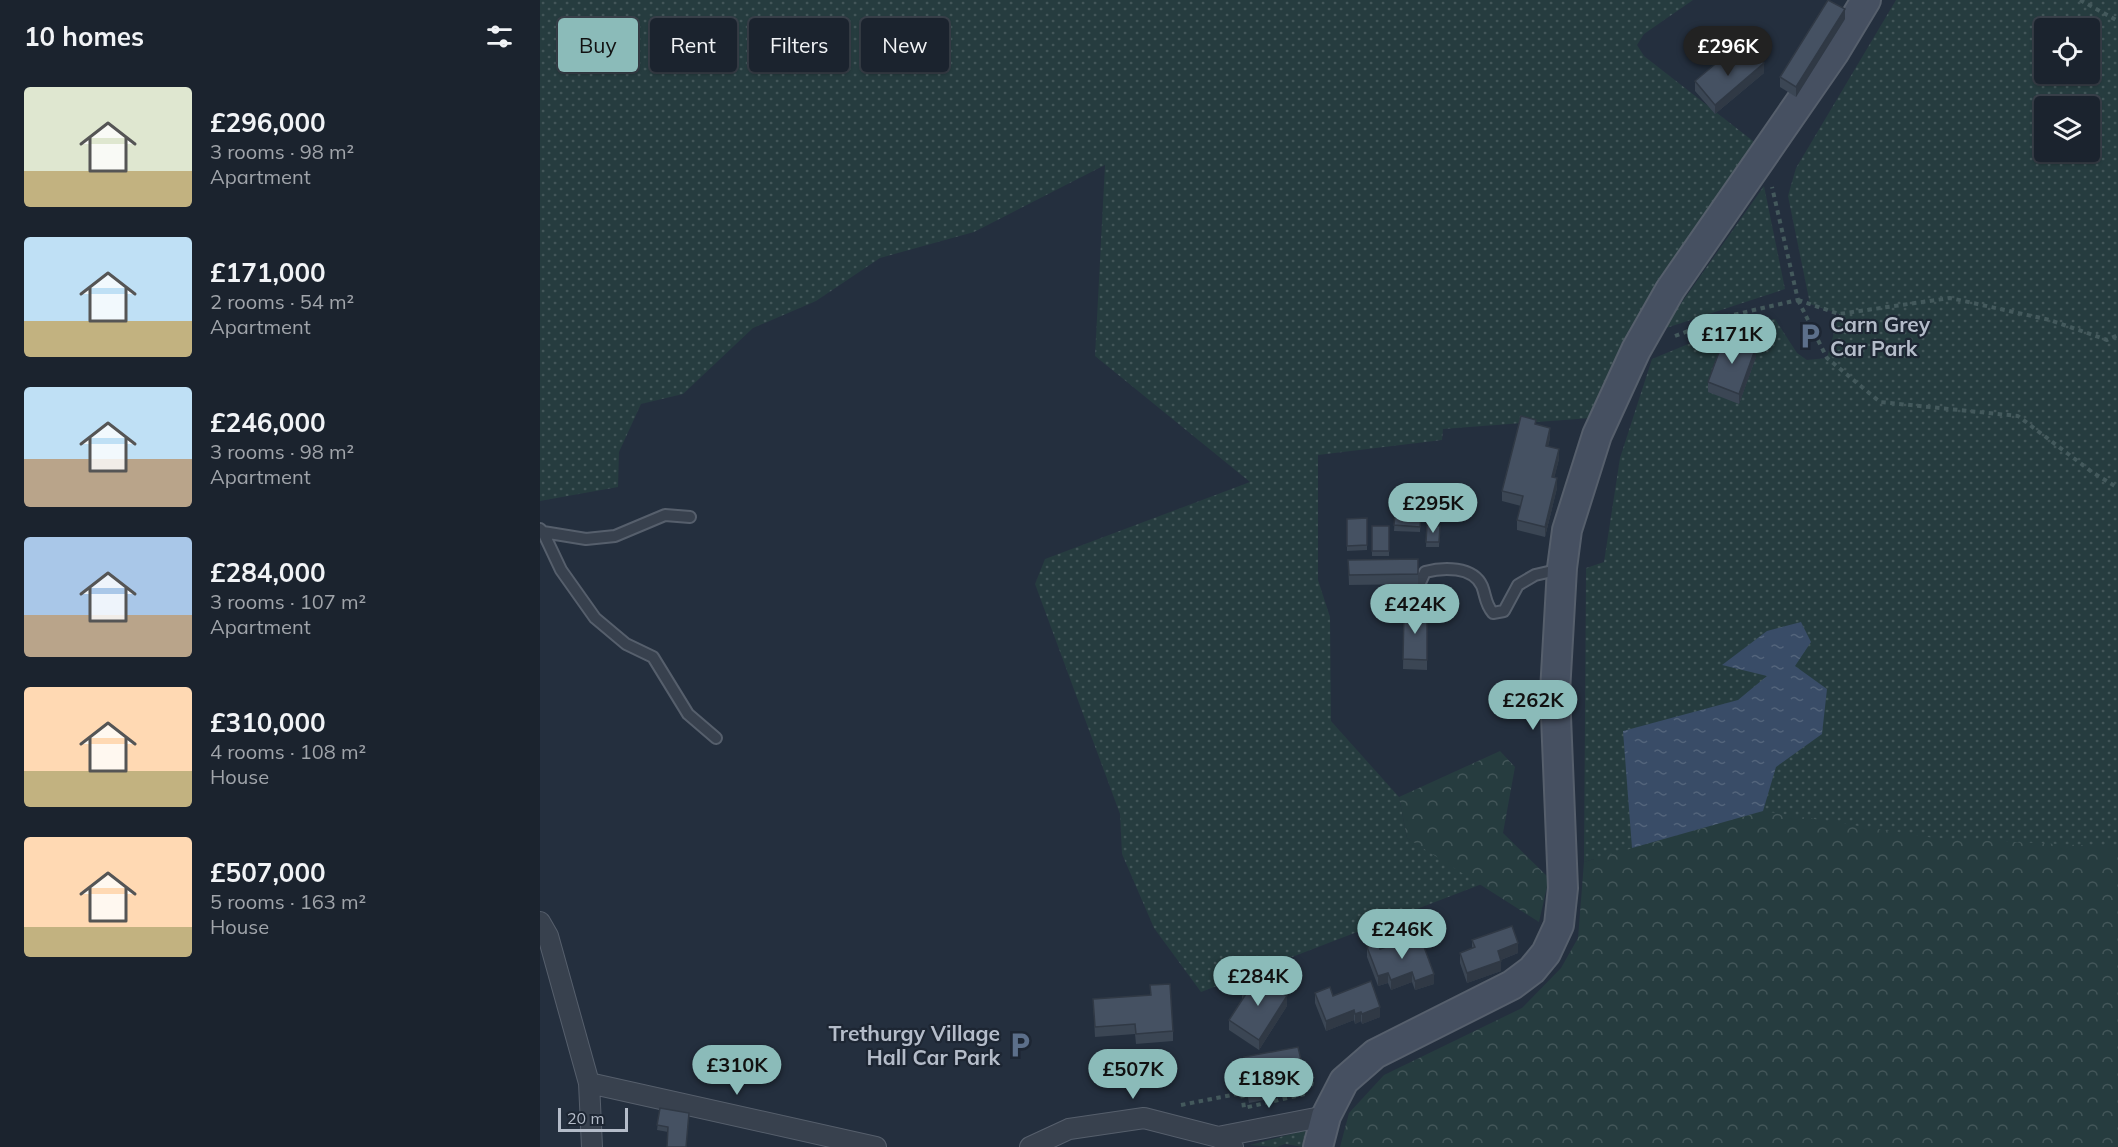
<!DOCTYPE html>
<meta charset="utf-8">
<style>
:root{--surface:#1b232e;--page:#282f3a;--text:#f1f3f6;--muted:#a0a4aa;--line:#39404a;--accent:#8bbbb9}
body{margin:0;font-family:Mulish,sans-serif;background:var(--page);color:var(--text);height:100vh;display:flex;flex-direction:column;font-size:22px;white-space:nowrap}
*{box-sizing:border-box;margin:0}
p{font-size:20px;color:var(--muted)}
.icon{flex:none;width:33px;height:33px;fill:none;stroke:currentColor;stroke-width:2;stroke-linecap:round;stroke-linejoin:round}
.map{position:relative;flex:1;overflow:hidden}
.panel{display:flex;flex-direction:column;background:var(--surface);width:540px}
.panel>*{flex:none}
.banner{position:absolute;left:18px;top:18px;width:570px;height:54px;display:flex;gap:12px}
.tools{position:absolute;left:1494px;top:18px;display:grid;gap:12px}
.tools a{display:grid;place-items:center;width:66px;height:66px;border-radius:6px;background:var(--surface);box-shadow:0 2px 4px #0004,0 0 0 2px var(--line);font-size:30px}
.scale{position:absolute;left:18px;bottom:15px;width:70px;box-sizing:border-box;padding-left:6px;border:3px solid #b4bcc9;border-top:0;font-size:16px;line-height:21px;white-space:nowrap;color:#b4bcc9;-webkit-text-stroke:4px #1d2633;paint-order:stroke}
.price{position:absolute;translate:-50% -51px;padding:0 14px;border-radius:21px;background:var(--accent);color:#111;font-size:20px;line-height:39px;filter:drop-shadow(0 2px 3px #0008)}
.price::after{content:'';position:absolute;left:50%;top:36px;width:18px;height:14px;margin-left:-9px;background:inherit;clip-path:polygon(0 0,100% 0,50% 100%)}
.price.on{background:#222;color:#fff}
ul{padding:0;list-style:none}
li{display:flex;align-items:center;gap:18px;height:150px;padding:0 24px}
li span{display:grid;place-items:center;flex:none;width:168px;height:120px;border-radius:6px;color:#555}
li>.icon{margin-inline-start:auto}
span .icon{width:72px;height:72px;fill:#fffc;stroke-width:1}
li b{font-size:26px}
h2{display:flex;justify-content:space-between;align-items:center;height:72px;padding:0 24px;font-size:26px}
.chip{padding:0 21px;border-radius:6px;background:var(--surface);box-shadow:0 2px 4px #0004,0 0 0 2px var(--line);font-size:21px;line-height:54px}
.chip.on{background:var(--accent);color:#111}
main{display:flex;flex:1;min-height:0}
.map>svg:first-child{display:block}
.grass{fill:url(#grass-dots);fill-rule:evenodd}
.forest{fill:url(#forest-crowns)}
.water{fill:url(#water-ripples)}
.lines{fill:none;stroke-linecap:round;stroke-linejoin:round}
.lane-casing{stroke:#565f6c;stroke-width:14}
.street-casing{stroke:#565f6c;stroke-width:22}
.secondary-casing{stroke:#565f6c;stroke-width:32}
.path{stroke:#44595c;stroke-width:4;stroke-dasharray:4.5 4.5;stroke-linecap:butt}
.lane{stroke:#38414e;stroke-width:10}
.street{stroke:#38414e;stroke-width:20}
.secondary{stroke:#465061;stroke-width:28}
.wall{fill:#3b4654}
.shaded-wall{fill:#303945}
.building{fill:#455162;stroke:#303945;stroke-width:1.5}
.labels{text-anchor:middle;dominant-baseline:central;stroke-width:4.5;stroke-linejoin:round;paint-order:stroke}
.poi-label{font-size:21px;font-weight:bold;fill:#b4bcc9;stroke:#1d2633;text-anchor:start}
</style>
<main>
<section class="panel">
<h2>10 homes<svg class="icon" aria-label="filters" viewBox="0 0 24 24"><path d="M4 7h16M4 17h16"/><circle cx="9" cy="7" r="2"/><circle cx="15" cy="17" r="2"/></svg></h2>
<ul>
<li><span style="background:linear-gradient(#dfe7d0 70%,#c2b280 0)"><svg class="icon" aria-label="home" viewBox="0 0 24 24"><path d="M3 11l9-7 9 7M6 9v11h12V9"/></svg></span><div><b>£296,000</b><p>3 rooms · 98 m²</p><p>Apartment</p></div></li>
<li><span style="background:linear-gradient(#bfe0f5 70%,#c2b280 0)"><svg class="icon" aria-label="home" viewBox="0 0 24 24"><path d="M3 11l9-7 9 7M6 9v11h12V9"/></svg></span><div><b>£171,000</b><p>2 rooms · 54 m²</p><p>Apartment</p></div></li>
<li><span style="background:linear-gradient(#bfe0f5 60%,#b9a48a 0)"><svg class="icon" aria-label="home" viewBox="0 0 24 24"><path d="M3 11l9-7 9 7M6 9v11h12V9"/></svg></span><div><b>£246,000</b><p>3 rooms · 98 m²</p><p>Apartment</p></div></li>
<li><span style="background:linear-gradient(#a9c7e8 65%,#b9a48a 0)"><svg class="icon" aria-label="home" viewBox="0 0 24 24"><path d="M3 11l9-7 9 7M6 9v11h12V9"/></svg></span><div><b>£284,000</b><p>3 rooms · 107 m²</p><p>Apartment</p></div></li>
<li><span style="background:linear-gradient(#ffd9b3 70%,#c2b280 0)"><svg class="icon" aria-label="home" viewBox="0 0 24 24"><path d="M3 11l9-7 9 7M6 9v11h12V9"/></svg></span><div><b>£310,000</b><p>4 rooms · 108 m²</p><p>House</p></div></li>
<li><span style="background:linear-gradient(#ffd9b3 75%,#c2b280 0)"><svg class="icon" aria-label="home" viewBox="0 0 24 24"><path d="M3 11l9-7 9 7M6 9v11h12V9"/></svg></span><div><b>£507,000</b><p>5 rooms · 163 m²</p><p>House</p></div></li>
</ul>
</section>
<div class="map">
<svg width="1578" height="1147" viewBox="0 0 1578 1147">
<defs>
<pattern id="grass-dots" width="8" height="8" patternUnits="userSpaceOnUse" patternTransform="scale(1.5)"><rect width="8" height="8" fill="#263c3f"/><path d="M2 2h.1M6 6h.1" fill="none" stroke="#435659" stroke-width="1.8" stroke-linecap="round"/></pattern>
<pattern id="forest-crowns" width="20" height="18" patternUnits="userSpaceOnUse" patternTransform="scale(1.5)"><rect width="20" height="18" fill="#263c3f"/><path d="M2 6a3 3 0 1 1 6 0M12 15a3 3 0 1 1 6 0" fill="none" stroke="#435659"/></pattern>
<pattern id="water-ripples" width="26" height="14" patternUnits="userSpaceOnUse" patternTransform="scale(1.5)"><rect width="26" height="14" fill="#394c67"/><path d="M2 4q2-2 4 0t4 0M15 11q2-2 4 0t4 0" fill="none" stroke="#53647b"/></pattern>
</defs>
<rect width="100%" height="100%" fill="#242f3e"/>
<path class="grass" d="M0 0H1153L1104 34 1097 45 1104 56 1213 141 1214 149 1151 235 1088 332 1051 418 903 429 902 440 778 455V580L790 617 791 721 859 797 867 838 942 884 661 992 614 928 582 854 580 814 495 584 505 559 710 482 555 356 565 165 434 232 340 258 276 301 213 328 143 394 101 404 79 452 78 487 0 501Z
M1356 0H1578V1147L1054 859 1044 862 1046 568 1064 562 1080 458 1112 359 1199 323 1235 319 1257 353 1267 360 1287 358 1299 314 1270 304 1248 196 1256 168ZM1504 28H1550V74H1504ZM1504 106H1550V152H1504Z
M1224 186 1245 289 1123 329Z
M766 1130 763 1147 745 1144 737 1147 710 1145Z"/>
<path class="forest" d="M960 751 975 767 963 833 1009 878 999 922 867 838 859 797Z
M1223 811 1394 838 1578 847V1147H800L809 1113 844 1075 982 1008 1021 968 1038 938 1044 862Z"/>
<path class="water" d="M1261 622 1271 642 1255 666 1287 689 1282 734 1236 767 1223 811 1092 848 1083 731 1198 700 1227 676 1182 665 1227 631Z"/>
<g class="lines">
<g class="lane-casing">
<path id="lane" d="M0 529 3 532 46 539 75 536 125 515 150 517
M3 532 21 570 55 618 86 644 113 657 148 714 176 738
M853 611 873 598 885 572C903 567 933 566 942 586 946 596 945 604 953 613L964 611 978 585 995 575 1021 569"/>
</g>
<g class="street-casing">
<path id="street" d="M0 922 8 936 49 1083 52 1147
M49 1083 336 1147
M678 1137 786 1116
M490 1147 529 1129 604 1118 678 1137 693 1147"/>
</g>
<g class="secondary-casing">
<path id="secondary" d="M778 1147 786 1116 804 1081 835 1054 972 985 992 970 1006 953 1019 925 1023 888 1015 692 1022 568 1027 530 1057 435 1096 350 1130 290 1294 53 1326 0"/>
</g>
<path class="path" d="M1540 0 1578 21
M1258 300 1287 358 1340 402 1478 416 1552 472 1578 488
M1258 300 1299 314 1410 298 1510 320 1567 340 1578 335
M1135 336 1188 316 1258 300 1232 187
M771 1086 773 1077
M641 1105 702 1093 704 1108 769 1093"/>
<use href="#lane" class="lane"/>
<use href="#street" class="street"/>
<use href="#secondary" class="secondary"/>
</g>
<path class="wall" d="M1305 19 1256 97 1240 87V77Z
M1188 70 1224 73 1175 114 1155 91V81Z
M1216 357 1199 404 1168 392V382Z
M996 425 1010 438 1008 446 1019 459 1014 478 1017 488 1005 537 977 530V520L981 506 962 501V491Z
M856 502 882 503 880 532 854 531Z
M827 518V550L807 551V519Z
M887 525 900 526 899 547H886Z
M832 526H849V556H832Z
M878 559V584L809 585 808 560Z
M864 611H887V670L863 669Z
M932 940 978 953 961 960V971L927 983 920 963V953L932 948Z
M827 947 840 949 894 984 875 990 872 982 851 990 848 983 838 986 827 957Z
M610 985 633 1031V1041L596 1044 595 1034 555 1037 553 999 610 995Z
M702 991 747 1006 719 1050 689 1030V1020L702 1000Z
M775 993 793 996 840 1017 822 1024 821 1021 815 1024 814 1020 786 1031 775 1003Z
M704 1057 764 1073V1092L709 1103 704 1077Z
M120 1108 147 1147 128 1132 117 1130Z"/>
<path class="shaded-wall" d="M1305 9V19L1256 97V87Z
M1224 63V73L1175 114V105Z
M1216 347V357L1199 404V394Z
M1010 428V438L1006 456V446Z
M1019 449V459L1012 487V477Z
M1017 478V488L1005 537V527Z
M978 943V953L958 961V951Z
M961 961V971L927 983V973Z
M872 972V982L851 990V980Z
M848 973V983L838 986V976Z
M894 974V984L875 990V981Z
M747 996V1006L719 1050V1040Z
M840 1007V1017L822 1024V1014Z
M814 1010V1020L786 1031V1021Z
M821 1012V1021L815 1024V1014Z"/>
<path class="building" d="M1288 0 1305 9 1256 87 1240 77Z
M1212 49 1224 63 1175 105 1155 81 1180 60 1188 70Z
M1185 336 1216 347 1199 394 1168 382Z
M981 416 996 420 995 424 1010 428 1006 446 1019 449 1012 477 1017 478 1005 527 977 520 983 496 962 491Z
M856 502 882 503 880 527 854 525Z
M827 518V545L807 546V519Z
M887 525 900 526 899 542H886Z
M832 526H849V551H832Z
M878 559V574L809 575 808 560Z
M864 611H887V660L863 659Z
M972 926 978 943 958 951 961 961 927 973 920 953 935 947 932 940Z
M880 936 894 974 875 981 872 972 851 980 848 973 838 976 827 947 838 943 840 949Z
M713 974 747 996 719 1040 689 1020 706 994 702 991Z
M831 981 840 1007 822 1014 821 1012 815 1014 814 1010 786 1021 775 993 790 987 793 996Z
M630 984 633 1031 596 1034 595 1024 555 1027 553 999 611 995 610 985Z
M758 1047 764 1073 709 1084 704 1057Z
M120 1108 149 1113 146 1147H127L128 1127 117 1125Z"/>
<defs>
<g id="parking-bare" transform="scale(2.07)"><path d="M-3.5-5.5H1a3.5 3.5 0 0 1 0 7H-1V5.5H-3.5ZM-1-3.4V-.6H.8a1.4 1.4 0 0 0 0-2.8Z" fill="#5c6f8a" stroke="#1d2633" stroke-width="2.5" paint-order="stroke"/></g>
</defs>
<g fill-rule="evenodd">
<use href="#parking-bare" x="1270" y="336"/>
<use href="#parking-bare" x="480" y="1045"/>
</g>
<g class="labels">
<g class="poi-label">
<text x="1290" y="324">Carn Grey<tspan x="1290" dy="24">Car Park</tspan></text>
<text x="460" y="1033" text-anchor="end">Trethurgy Village<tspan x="460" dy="24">Hall Car Park</tspan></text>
</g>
</g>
</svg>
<div class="tools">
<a><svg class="icon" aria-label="locate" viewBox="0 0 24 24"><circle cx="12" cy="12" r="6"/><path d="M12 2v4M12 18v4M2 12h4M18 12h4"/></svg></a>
<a><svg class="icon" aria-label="layers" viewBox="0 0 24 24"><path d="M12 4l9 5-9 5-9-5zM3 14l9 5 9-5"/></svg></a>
</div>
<div class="scale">20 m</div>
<b class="price on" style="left:1188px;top:77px">£296K</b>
<b class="price" style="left:1192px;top:365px">£171K</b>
<b class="price" style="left:893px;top:534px">£295K</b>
<b class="price" style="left:875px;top:635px">£424K</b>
<b class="price" style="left:993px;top:731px">£262K</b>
<b class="price" style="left:862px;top:960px">£246K</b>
<b class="price" style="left:718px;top:1007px">£284K</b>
<b class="price" style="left:197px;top:1096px">£310K</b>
<b class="price" style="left:593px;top:1100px">£507K</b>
<b class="price" style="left:729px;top:1109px">£189K</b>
<div class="banner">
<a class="chip on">Buy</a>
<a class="chip">Rent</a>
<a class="chip">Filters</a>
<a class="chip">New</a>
</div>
</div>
</main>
